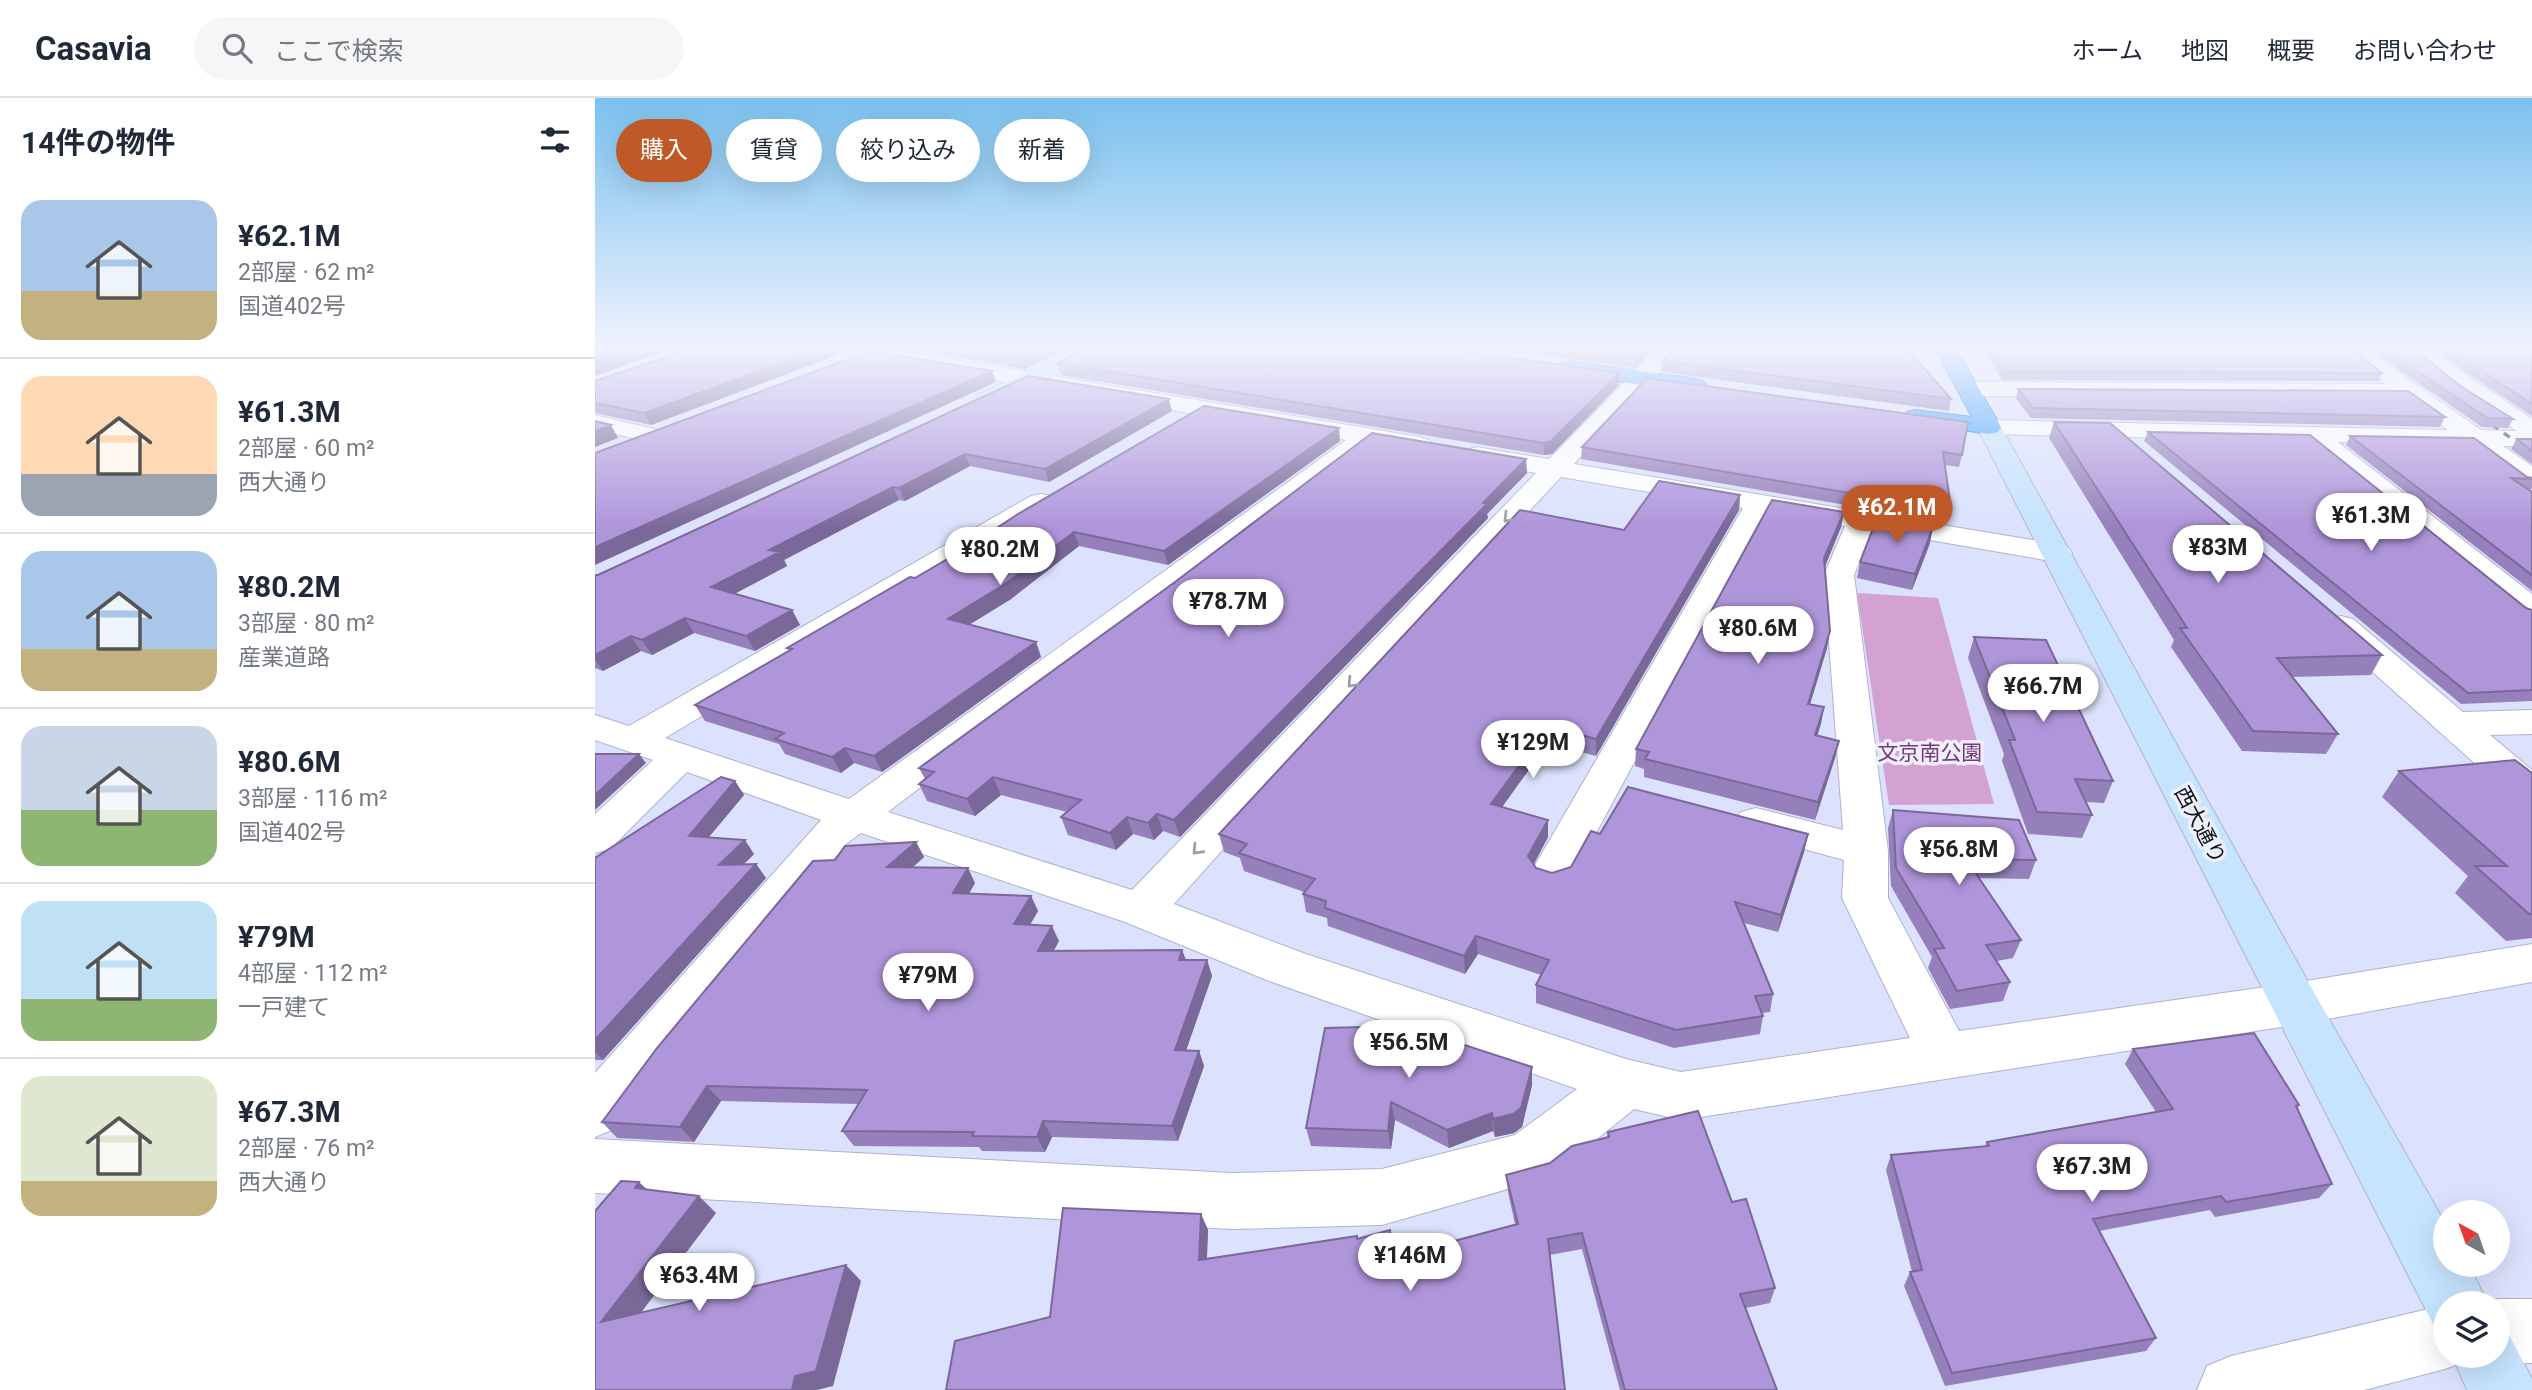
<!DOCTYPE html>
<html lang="ja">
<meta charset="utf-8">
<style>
:root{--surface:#fff;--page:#f6f6f7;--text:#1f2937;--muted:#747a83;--line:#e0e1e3;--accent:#bf5a28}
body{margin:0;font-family:Roboto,"Noto Sans JP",sans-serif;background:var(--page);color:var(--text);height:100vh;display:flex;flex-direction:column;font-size:26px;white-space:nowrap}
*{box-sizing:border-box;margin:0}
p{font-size:23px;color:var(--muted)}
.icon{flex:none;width:38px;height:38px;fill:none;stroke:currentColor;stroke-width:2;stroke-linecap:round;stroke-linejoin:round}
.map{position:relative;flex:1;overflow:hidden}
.sheet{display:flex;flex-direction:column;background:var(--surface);width:595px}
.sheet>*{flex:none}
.guide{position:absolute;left:21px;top:21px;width:665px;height:63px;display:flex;gap:14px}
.needle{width:46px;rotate:320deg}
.buttons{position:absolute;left:1838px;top:1102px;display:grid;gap:14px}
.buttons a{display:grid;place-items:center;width:77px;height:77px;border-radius:50%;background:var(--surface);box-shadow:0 7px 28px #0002;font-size:35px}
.price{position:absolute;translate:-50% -60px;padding:0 16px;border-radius:24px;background:#fff;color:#222;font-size:23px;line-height:46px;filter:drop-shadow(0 2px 4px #0008)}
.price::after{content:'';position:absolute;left:50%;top:42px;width:21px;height:16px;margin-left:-10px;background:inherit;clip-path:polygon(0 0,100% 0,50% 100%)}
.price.on{background:var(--accent);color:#fff}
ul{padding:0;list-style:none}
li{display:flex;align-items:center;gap:21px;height:175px;padding:0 21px}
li+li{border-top:2px solid var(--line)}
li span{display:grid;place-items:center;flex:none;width:196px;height:140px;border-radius:21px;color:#555}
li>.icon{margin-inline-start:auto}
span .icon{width:84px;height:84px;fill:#fffc;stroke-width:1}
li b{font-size:30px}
h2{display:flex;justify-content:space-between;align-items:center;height:84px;padding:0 21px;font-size:30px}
.chip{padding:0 24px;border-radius:32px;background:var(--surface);box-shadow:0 7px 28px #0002;font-size:24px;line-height:63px}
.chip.on{background:var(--accent);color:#fff}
header{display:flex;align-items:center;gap:42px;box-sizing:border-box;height:98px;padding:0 35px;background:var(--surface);border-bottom:2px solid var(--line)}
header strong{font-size:33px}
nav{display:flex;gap:38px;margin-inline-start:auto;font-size:24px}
.search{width:490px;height:63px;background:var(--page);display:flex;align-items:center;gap:18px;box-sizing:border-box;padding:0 24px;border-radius:38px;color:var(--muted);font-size:26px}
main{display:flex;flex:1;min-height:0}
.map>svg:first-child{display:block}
.green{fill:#d4a1d3}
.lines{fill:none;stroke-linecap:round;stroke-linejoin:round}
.street-casing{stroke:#adb3cd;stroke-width:2}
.secondary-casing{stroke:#adb3cd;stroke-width:2}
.highway-casing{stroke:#3071ae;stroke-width:2}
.street{fill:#fff;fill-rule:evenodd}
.secondary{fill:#c6e4fe;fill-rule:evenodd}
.highway{fill:#42a4fd;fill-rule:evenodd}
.rail{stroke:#454956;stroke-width:3.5;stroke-dasharray:7 7;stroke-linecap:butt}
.wall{fill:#9680bb}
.shaded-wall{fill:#7a6899}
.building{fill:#af95da;stroke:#7a6899;stroke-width:2}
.oneway{stroke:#9fa0a3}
.labels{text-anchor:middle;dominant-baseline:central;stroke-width:7;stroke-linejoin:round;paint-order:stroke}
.park-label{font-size:21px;fill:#7a357b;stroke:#eef0fb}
.street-label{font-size:21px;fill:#0f111a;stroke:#eef0fb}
</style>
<header>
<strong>Casavia</strong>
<div class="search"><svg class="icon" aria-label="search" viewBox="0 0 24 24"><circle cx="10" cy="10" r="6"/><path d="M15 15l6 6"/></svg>ここで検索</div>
<nav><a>ホーム</a><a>地図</a><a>概要</a><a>お問い合わせ</a></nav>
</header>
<main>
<section class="sheet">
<h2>14件の物件<svg class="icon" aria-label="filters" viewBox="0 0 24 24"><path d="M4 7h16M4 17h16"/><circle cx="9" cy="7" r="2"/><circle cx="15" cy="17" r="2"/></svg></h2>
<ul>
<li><span style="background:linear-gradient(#a9c7e8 65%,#c2b280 0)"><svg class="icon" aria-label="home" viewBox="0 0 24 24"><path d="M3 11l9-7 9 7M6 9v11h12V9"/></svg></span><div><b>¥62.1M</b><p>2部屋 · 62 m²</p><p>国道402号</p></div></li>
<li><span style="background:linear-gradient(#ffd9b3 70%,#9aa5b1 0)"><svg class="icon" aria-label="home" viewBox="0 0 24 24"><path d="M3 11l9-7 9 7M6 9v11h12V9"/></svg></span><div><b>¥61.3M</b><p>2部屋 · 60 m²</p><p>西大通り</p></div></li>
<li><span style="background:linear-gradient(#a9c7e8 70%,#c2b280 0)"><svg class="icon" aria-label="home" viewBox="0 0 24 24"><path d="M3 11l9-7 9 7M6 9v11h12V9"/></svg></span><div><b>¥80.2M</b><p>3部屋 · 80 m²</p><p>産業道路</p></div></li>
<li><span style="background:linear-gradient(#c9d6e8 60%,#8fb573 0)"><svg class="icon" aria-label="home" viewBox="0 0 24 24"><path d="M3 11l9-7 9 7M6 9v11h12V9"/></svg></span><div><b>¥80.6M</b><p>3部屋 · 116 m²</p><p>国道402号</p></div></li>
<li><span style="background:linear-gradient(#bfe0f5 70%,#8fb573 0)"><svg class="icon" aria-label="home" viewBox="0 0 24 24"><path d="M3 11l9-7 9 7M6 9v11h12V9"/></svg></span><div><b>¥79M</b><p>4部屋 · 112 m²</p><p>一戸建て</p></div></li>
<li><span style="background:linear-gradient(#dfe7d0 75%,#c2b280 0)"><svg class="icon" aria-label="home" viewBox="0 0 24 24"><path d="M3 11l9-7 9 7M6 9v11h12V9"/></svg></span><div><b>¥67.3M</b><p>2部屋 · 76 m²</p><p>西大通り</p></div></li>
</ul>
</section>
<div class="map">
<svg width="1937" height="1292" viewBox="0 0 1937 1292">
<rect width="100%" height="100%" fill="#dce2fd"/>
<path class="green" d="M1262 495 1343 500 1399 706 1294 707Z"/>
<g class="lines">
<g class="street-casing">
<path id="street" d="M233 249H283L825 339 834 342 838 347 834 352 825 355 777 346 293 714 537 792 941 375 872 362 868 357 872 352 881 349 954 361 1064 249H1086L979 366 1462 446 1473 449 1477 455 1473 461 1462 464 1277 432 1259 477 1293 753V800L1364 933 1699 885 1937 846V884L1699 927 1086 1022 1039 1011 955 1079 787 1127 637 1131 0 1095V1041L637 1075 787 1071 920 1037 982 991 674 883 530 824 266 735 251 746 19 1031 0 1039V975L226 722 92 674 15 751 0 755V716L58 662 0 642V617L34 628 436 398 446 396 456 398 460 404 456 410 70 640 254 701 751 342 243 255 236 253ZM966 379 1148 410 936 774 942 785 958 790 974 785 1174 415 1250 428 1229 477 1248 732 1161 710 1146 714 1140 724 1146 734 1249 762 1247 800 1315 940 1086 974 1031 961 708 855 579 806 857 496Z
M1743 249H1767L1886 332 1922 333 1861 293 1805 249H1829L1937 321V348H1908L1937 368V388L1928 386 1875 347 1743 344 1937 496V522L1926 519 1712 343 1394 336 1385 334 1382 329 1385 324 1394 322 1853 332 1809 300 1373 298 1365 296 1362 291 1365 286 1373 284 1791 286Z
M0 317 68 333 71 338 68 343 59 345 0 331Z
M1746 518 1758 521 1868 614 1937 612V636L1895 637 1937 672V708L1923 704 1734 535 1729 528 1734 521Z
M1902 1201H1937V1265H1902L1885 1258H1902V1206H1890Z
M1850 1207V1258H1875L1873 1262 1850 1271 1769 1292H1602L1612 1268 1636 1258Z"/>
</g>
<g class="secondary-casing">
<path id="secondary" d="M485 249H512L509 253 401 306H385L381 301 385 296Z
M1394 322 1403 324 1406 329 1717 891 1850 1125V1167H1874L1893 1206H1850V1233L1839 1228 1382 329 1385 324Z
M1902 1230 1913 1235 1937 1281V1292H1872L1857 1258H1902Z"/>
</g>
<g class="highway-casing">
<path id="highway" d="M1339 249H1360L1406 329 1403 334 1394 336 1312 324 1308 319 1312 314 1320 312 1377 319Z
M973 263 1101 281 1109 283 1112 288 1109 293 1101 295 965 275 962 270 965 265Z"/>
</g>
<use href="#street" class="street"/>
<use href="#secondary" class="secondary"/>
<use href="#highway" class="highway"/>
<path class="rail" d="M1886 319 1937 355"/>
</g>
<path class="wall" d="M101 249H239L242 257 56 327 0 315V283Z
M303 249H477L430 271Z
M888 249H1060L1040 270Z
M1387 249H1754L1787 275 1783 283 1407 282Z
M1771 249H1817L1864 287 1918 321 1913 330 1887 329Z
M1833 249H1921L1937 251V318Z
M1067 263 1356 301 1354 313 1067 274Z
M462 265 1024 287 957 356 949 357 466 277Z
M433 278 577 313 454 384 375 368 310 403 304 402 189 462 192 468 139 496 197 512 205 527 160 553 99 535 57 557 46 553 8 573 0 570V477H3Z
M1052 280 1367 357 1364 369 1350 367 1355 403 1352 415 1345 417 1343 423 986 361 987 349Z
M1423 291 1850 319 1845 329 1436 320 1421 301Z
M1459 324 1787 557 1776 577 1697 579 1743 636 1731 656 1647 653 1576 549 1579 542 1454 340Z
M1553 334 1931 510 1937 512V603L1866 606 1549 343Z
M1755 338 1937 380V391H1932L1937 394V493L1751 347Z
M1922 341H1937V366L1916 351Z
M745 343 573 467 484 448 416 501 374 527 441 544 446 559 287 674 259 665 246 675 190 656 184 646 110 623 100 607 194 553 192 550 320 480Z
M932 375 892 416 893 420 585 739 568 733 559 742 538 736 521 752 473 737 466 719 472 714 406 697 380 718 332 703 324 686 330 681 324 670Z
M1145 397 1144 412 1001 658 953 645 907 709 953 722V739L939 766 941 770 957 775 976 769 1005 736H1213L1209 754 1183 834 1149 825 1178 896 1175 914 1167 915 1168 918 1165 936 1079 950 941 905V887L946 877 883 856 870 876 733 828 732 820 711 814 708 796 709 794 649 773 645 760 629 754 624 736 1029 432Z
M1249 414 1246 429 1230 468 1232 550 1215 606 1229 609 1222 638 1244 643 1240 660 1220 722 1049 679V671L1040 668 1041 651Z
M1335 445 1317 492 1262 480 1265 464Z
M1379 539 1518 683 1509 705 1491 704 1497 717 1487 740 1433 736 1407 663 1409 656 1373 560Z
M1804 673 1937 675V840L1911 843 1860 795 1873 778 1787 699Z
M140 683 149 697 114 739 159 756 148 767 161 766 171 780 8 962H0V760Z
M1298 712 1441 762 1434 781 1384 780 1426 842 1418 860 1402 863 1415 884 1408 903 1355 911 1333 870 1337 859 1296 788 1293 730Z
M321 744 329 759 318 769 380 785 374 795 436 798 443 813 435 827 464 843 458 853 587 852 591 862H612L617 878 591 952 604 953 609 968 583 1043 457 1039 450 1054 387 1053 384 1049 259 1048 247 1033 263 1006 126 1003 99 1044 22 1040 7 1024 240 762Z
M730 930 937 969V987L927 1029 919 1035 900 1039 898 1033 854 1050 800 1022 796 1051 716 1048 711 1030Z
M1538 951 1704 1007 1702 1010 1737 1086 1724 1100 1620 1119 1615 1112 1504 1133 1561 1240 1551 1253 1350 1288 1309 1188 1315 1174H1317L1291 1072 1296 1057 1390 1048 1392 1044 1561 1014 1530 966Z
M1013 1034 1137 1104 1180 1190 1175 1205 1151 1210 1182 1292H1025L987 1151 955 1157 455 1219 606 1116 613 1132 612 1160 762 1141 800 1158 920 1126 913 1094 911 1077 955 1065 1012 1040Z"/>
<path class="shaded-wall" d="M44 249H82L0 278V264Z
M230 249H239L242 257 56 327 49 315Z
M449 249H477L430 271 427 259Z
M1050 249H1060L1040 270V259Z
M397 273 401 284 0 467V449Z
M1024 275V287L957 356 949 357V345Z
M574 301 577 313 454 384 450 371Z
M16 327 23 340 0 349V333Z
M744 330 745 343 573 467 569 453Z
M370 356 375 368 310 403 304 390Z
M931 361 932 375 892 416 893 420 585 739 579 722Z
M298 389 304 402 189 462 192 468 124 504 116 489 174 452Z
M1145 397 1144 412 1001 658V641Z
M1355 403 1352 415 1345 417 1343 423 1348 405Z
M1249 414 1246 429 1227 476 1229 460Z
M1338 429 1335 445 1317 492 1320 476Z
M479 434 484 448 416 501 359 536 353 521Z
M197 512 205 527 160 553 151 538Z
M90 520 99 535 57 557 47 542Z
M1235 533 1232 550 1210 623 1213 606Z
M36 538 46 553 8 573 0 562V557Z
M441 544 446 559 287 674 279 658Z
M1229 609 1226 626 1217 655 1220 637Z
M953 628V645L897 723 896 706Z
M1244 643 1240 660 1220 722 1223 704Z
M250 650 259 665 246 675 237 659Z
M44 656 51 665 0 712V697Z
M398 679 406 697 380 718 372 701Z
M140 683 149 697 103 752 94 738Z
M562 716 568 733 559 742 553 725Z
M532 719 538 736 521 752 515 735Z
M953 722V739L934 775 933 758Z
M1213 736 1209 754 1183 834 1186 817Z
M150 742 159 756 134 781 124 767Z
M321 744 329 759 301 784 292 769Z
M161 766 171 780 8 962 0 954V942Z
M373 770 380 785 366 810 358 795Z
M436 798 443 813 426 842 419 826Z
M457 828 464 843 450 869 443 853Z
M881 838 883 856 870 876 869 858Z
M587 852 593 868 584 862Z
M612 862 617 878 586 967 580 952Z
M604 953 609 968 583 1043 577 1028Z
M937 969V987L927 1029 919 1035 900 1039 898 1021Z
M112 988 126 1003 99 1044 85 1029Z
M796 1004 800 1022 796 1051 793 1033Z
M897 1015 898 1033 854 1050 852 1032Z
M448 1023 457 1039 450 1054 442 1039Z
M44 1084 62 1101 40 1090Z
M104 1098 121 1115 27 1240 6 1224Z
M606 1116 613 1132 611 1178 604 1162Z
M251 1167 266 1183 238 1288 222 1292H197L200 1278Z"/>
<path class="building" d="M0 249H44L0 264Z
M101 249H230L49 315 0 305V283Z
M365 249H449L427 259Z
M496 249H837L1024 275 956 343 949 345 462 265Z
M969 249H1050L1040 259Z
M1080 249H1311L1356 301 1067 263Z
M1394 249H1754L1787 275 1409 273Z
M1787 249H1817L1864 287 1918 321 1892 320Z
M1850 249H1921L1937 251V306Z
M275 253 397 273 0 449V355Z
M433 278 574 301 450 371 370 356 304 390 298 389 174 452 185 454 116 489 197 512 151 538 90 520 47 542 36 538 0 557V477H3Z
M1052 280 1373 324 1367 357 1348 354 1355 403 1348 405 1346 411 987 349Z
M1423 291 1813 293 1850 319 1438 310Z
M609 308 744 330 569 453 479 434 410 486 353 521 441 544 279 658 250 650 237 659 180 641 189 635 100 607 197 551 192 550 315 479 320 480 371 450 423 416Z
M0 323 16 327 0 333Z
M1459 324 1515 325 1787 557 1682 560 1743 636 1658 633 1585 530H1592Z
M1553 334 1715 337 1931 510 1937 512V592L1873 595Z
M777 335 931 361 888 405 892 406 579 722 562 716 553 725 532 719 515 735 466 719 486 702 398 679 372 701 324 686 339 674 324 670 580 484Z
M1755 338 1879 340 1932 379 1937 380V381L1916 380 1937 394V477Z
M1922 341H1937V353Z
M1064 383 1145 397 1001 641 953 628 896 706 953 722 933 758 941 770 957 775 976 769 996 733 1005 736 1033 689 1213 736 1186 817 1140 804 1178 896 1160 898 1168 918 1081 932 941 887 954 862 881 838 869 858 730 810 731 803 708 796 720 781 644 755 652 746 624 736 925 412 1029 432Z
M1177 402 1249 414 1229 460 1235 533 1213 606 1229 609 1220 637 1244 643 1223 704 1050 661 1054 654 1041 651Z
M1282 420 1338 429 1320 476 1265 464Z
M1379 539 1451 542 1518 683 1480 681 1497 717 1442 714 1414 642H1420Z
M0 656H44L0 697Z
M1920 662 1937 675V816H1934L1880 768H1912L1804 673Z
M126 679 140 683 94 738 150 742 124 767 161 766 0 942V760Z
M1298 712 1424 722 1441 762 1371 761 1426 842 1391 847 1415 884 1362 893 1339 851 1349 850 1301 770Z
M321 744 292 769 373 770 358 795 436 798 419 826 457 828 443 853 587 852 584 862H612L580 952 604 953 577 1028 448 1023 442 1039 377 1038 379 1034 247 1033 272 992 112 988 85 1029 7 1024 62 950 218 763 240 762 250 748Z
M811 928 937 969 926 1010 918 1016 898 1021 897 1015 852 1032 796 1004 793 1033 711 1030 730 930Z
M1659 935 1704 1007 1701 1008 1737 1086 1631 1104 1626 1098 1498 1121 1561 1240 1357 1275 1315 1174 1327 1172 1296 1057 1394 1048 1392 1044 1578 1011 1538 951Z
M1103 1013 1137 1104 1151 1101 1180 1190 1145 1196 1182 1292H1030L987 1135 953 1141 970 1292H351L360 1243 455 1219 468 1110 606 1116 604 1162 762 1138V1141L795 1132 799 1159 923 1126 911 1077 955 1065 977 1048 1014 1039 1013 1034Z
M26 1083 44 1084 40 1090 104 1098 6 1224 251 1167 221 1273 200 1278 197 1292H0V1113Z"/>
<defs><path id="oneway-chevron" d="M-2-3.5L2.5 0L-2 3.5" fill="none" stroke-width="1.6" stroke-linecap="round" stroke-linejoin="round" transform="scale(1.75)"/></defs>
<g class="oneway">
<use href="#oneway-chevron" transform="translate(913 420) rotate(134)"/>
<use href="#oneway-chevron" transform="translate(757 585) rotate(133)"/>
<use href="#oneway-chevron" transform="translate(602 752) rotate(133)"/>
</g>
<linearGradient id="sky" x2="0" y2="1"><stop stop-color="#7ac1ee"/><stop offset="0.58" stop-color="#eff2fe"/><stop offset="1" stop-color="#eff2fe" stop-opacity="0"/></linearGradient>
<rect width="1937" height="430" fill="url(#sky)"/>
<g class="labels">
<g class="park-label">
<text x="1335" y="655">文京南公園</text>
</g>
<g class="street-label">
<text transform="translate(1605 727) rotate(62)">西大通り</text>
</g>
</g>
</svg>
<div class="buttons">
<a><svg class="needle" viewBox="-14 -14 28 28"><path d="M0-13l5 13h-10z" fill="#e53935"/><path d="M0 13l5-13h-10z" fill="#747a83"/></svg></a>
<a><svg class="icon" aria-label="layers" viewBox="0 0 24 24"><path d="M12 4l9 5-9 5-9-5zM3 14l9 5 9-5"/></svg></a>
</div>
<b class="price on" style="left:1302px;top:447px">¥62.1M</b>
<b class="price" style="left:1776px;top:455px">¥61.3M</b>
<b class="price" style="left:1623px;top:487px">¥83M</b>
<b class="price" style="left:405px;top:489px">¥80.2M</b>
<b class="price" style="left:633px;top:541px">¥78.7M</b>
<b class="price" style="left:1163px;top:568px">¥80.6M</b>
<b class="price" style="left:1448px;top:626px">¥66.7M</b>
<b class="price" style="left:938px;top:682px">¥129M</b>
<b class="price" style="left:1364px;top:789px">¥56.8M</b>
<b class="price" style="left:333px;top:915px">¥79M</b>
<b class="price" style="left:814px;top:982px">¥56.5M</b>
<b class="price" style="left:1497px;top:1106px">¥67.3M</b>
<b class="price" style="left:815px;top:1195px">¥146M</b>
<b class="price" style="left:104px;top:1215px">¥63.4M</b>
<div class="guide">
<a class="chip on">購入</a>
<a class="chip">賃貸</a>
<a class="chip">絞り込み</a>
<a class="chip">新着</a>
</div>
</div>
</main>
